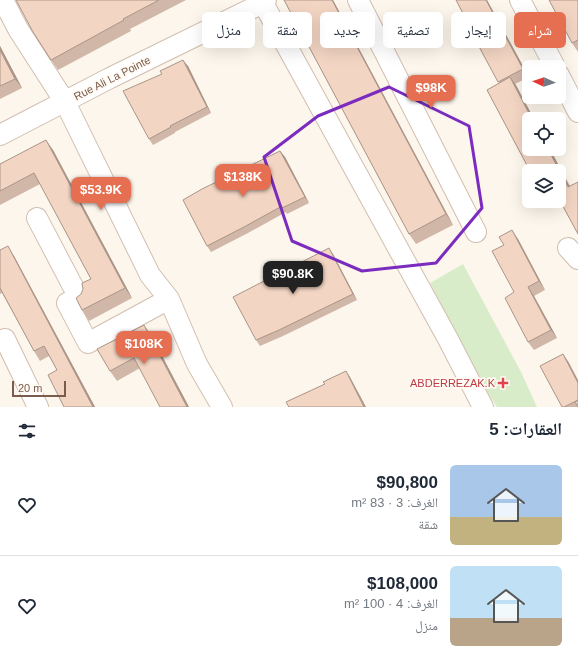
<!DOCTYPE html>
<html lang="ar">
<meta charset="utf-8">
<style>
:root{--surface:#fff;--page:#f6f6f7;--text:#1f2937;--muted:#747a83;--line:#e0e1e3;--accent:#e76f51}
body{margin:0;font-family:Arial,"Noto Naskh Arabic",sans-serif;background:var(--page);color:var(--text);direction:rtl;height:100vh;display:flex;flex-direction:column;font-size:15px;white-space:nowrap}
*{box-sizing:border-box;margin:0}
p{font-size:13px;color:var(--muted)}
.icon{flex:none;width:22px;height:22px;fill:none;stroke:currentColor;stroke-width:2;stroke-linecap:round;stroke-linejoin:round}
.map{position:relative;height:407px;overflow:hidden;direction:ltr}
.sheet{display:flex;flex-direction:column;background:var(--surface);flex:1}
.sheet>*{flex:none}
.top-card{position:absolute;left:12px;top:12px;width:554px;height:36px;direction:rtl;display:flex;gap:8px}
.needle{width:26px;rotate:273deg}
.fabs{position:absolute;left:522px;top:60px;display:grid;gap:8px}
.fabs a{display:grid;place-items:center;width:44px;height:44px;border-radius:6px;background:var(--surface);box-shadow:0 4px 16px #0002;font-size:20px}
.scale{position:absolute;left:12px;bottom:10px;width:54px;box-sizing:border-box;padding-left:4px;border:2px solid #7a5c4d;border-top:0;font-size:11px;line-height:14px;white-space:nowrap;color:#7a5c4d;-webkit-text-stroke:3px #fffaf3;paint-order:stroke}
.price{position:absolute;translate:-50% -34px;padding:0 9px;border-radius:8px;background:var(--accent);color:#fff;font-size:13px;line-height:26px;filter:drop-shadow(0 1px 2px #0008)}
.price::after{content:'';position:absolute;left:50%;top:24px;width:12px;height:9px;margin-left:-6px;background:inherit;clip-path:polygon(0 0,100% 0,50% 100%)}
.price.active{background:#222;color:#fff}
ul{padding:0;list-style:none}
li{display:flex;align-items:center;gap:12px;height:100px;padding:0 16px}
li+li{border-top:1px solid var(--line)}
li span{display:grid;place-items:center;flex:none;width:112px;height:80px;border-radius:6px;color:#555}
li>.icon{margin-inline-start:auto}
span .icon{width:48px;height:48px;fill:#fffc;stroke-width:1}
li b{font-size:17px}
h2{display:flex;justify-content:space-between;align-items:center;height:48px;padding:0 16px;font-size:17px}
.tag{padding:0 14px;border-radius:6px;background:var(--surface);box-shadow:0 4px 16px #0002;font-size:14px;line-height:36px}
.tag.active{background:var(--accent);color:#fff}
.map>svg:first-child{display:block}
.green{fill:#d8ecc9}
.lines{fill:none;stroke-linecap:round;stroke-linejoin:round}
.minor-casing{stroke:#d1beb0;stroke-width:22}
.minor{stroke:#fff;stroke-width:20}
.wall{fill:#d1b7a8}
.shaded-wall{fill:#aa9588}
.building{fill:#f3d5c3;stroke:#aa9588}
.marked{fill:none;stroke:#7b2cbf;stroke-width:3;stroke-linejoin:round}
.health-dot{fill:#e0444e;stroke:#fffaf3;stroke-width:1.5}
.labels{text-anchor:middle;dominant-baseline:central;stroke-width:3.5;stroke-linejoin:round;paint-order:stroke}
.street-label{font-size:11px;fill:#7a5c4d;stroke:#fffaf3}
.health-label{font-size:11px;fill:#be3a42;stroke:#fffaf3;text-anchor:end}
</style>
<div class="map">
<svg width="578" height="407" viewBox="0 0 578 407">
<rect width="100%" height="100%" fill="#fdf6ec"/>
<path class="green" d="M463 264 521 372 537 407H497L484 387 430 283Z"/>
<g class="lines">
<g class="minor-casing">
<path id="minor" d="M3 0 18 29 65 102 150 275 169 299 197 364 222 407
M259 0 263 3 448 339 483 407
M358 0 476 232
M520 0 555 67
M559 75 578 112
M0 135 110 78 263 3 266 0
M37 218 79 298 67 303 88 343 169 299
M568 248 578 259
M5 339 38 407"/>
</g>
<use href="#minor" class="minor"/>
</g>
<path class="wall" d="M16 0H186L130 29 131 31 58 70 51 60Z
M284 0H333L453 225 416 244 409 234Z
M456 0H487L529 77 515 84 534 119H529V149H550L570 186 578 182V234L559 200V171H530L487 90 499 83 476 41 477 40Z
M578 0V52L572 43Z
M0 46 22 88 0 99Z
M188 66 211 113 175 132V133L153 145 149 139Z
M53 150 132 298 89 321 82 310 91 279 40 184 0 205V164Z
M280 151 285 157 309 203 287 214 286 212 248 233 211 252 207 246Z
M547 201H557L550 205Z
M518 239 545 290 534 296 557 338 534 350 528 342 514 292Z
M0 250 14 256 95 407H64L57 370 49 356 40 361 34 351 2 293 0 294Z
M333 254 357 300 283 336 260 346 256 340Z
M151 335 189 407H160L140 368 117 381 110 371Z
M563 354 569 363 578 407H562Z"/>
<path class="shaded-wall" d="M332 0H333L453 225 446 214Z
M486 0H487L529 77 523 69Z
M0 46 22 88 15 79 0 50Z
M183 60 188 66 211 113 207 107Z
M510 77 516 85 534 119H532Z
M46 140 53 150 132 298 125 288Z
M548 149H550L574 195 568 187Z
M280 151 285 157 309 203 305 197Z
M512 230 518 239 545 290 539 281Z
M8 246 14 256 95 407H93Z
M329 248 333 254 357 300 353 294Z
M528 287 534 296 557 338 551 330Z
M144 325 151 335 189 407H187Z
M563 354 569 363 578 380V383Z
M346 371 350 377 366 407H364Z"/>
<path class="building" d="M16 0H159L123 19 124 20 51 60 33 32Z
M284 0H332L446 214 409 234Z
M456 0H486L523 69 498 82 476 41 477 40Z
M549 0H578V40L572 43Z
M0 50 15 79 0 86Z
M183 60 207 107 170 126 171 127 149 139 123 91 162 74 160 71Z
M510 77 532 119H529V149H548L568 187 578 182V234L559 199V171H530L487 90Z
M46 140 125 288 82 310 76 298 81 294 83 289 82 283 91 279 34 173 0 191V164Z
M280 151 305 197 282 208V206L244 227 207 246 183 200 202 189Z
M512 230 539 281 528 287 551 330 528 342 505 298 514 292 492 251 504 245 499 237Z
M8 246 93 407H64L48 375 57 370 44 346 34 351 0 288V250Z
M329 248 353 294 279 330 256 340 233 297 270 278 269 276 296 265Z
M144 325 187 407H160L134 358 110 371 97 349Z
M563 354 578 383V400L564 407H562L540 366Z
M346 371 364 407H289L286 402 325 384 323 382Z
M578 400V407L575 402Z"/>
<path class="marked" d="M389 87 469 126 482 208 436 263 362 271 292 241 264 157 318 116Z"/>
<path class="health-dot" d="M501 377h4v4h4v4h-4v4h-4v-4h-4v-4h4z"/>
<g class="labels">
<g class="street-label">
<text transform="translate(112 78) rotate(-27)">Rue Ali La Pointe</text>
</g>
<g class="health-label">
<text x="495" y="383">ABDERREZAK.K</text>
</g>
</g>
</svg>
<div class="fabs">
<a><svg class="needle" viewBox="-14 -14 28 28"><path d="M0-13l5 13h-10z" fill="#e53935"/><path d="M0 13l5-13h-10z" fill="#747a83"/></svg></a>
<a><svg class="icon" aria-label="locate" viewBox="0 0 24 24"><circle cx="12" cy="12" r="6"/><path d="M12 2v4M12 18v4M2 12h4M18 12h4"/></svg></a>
<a><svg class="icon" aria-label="layers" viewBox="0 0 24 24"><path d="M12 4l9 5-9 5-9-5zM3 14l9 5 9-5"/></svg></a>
</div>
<div class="scale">20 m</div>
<b class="price" style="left:431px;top:109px">$98K</b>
<b class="price" style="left:243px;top:198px">$138K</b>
<b class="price" style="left:101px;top:211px">$53.9K</b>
<b class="price active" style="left:293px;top:295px">$90.8K</b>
<b class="price" style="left:144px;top:365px">$108K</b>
<div class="top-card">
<a class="tag active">شراء</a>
<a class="tag">إيجار</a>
<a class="tag">تصفية</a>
<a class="tag">جديد</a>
<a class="tag">شقة</a>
<a class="tag">منزل</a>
</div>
</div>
<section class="sheet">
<h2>العقارات: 5<svg class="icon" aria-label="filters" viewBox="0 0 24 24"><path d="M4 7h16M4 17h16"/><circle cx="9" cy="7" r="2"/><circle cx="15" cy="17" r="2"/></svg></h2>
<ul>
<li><span style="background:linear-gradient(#a9c7e8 65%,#c2b280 0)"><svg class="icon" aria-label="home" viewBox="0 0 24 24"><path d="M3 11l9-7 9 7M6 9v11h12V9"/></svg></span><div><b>$90,800</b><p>الغرف: 3 · 83 m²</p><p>شقة</p></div><svg class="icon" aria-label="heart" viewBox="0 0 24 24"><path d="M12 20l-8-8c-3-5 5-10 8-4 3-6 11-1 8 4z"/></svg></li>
<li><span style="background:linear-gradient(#bfe0f5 65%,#b9a48a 0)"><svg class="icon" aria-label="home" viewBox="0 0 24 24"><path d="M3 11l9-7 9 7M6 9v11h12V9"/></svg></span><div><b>$108,000</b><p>الغرف: 4 · 100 m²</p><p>منزل</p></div><svg class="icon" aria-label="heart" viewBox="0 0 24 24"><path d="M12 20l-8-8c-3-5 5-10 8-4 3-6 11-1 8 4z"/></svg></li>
</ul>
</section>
